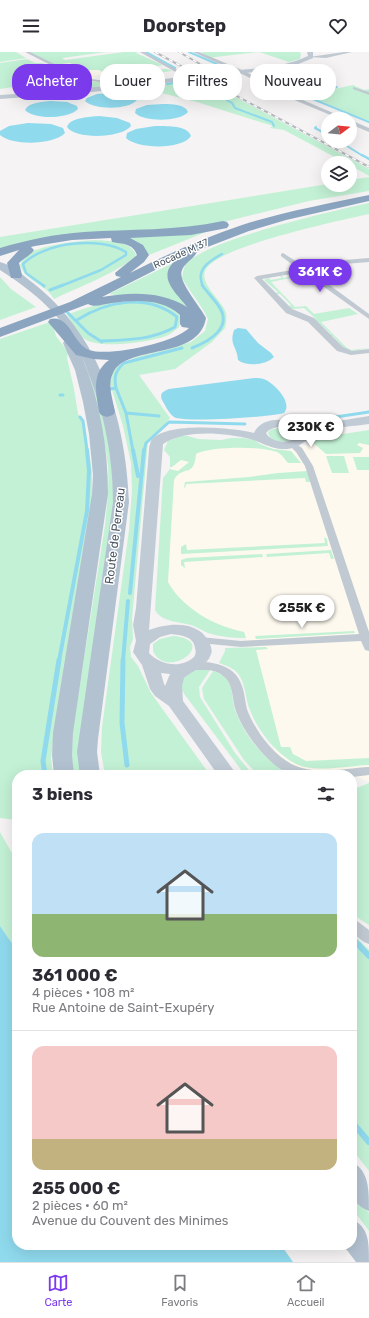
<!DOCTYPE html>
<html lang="fr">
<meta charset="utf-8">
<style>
:root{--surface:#fff;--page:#f7f7f7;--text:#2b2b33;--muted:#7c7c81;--line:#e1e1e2;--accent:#7c3aed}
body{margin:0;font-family:Rubik,sans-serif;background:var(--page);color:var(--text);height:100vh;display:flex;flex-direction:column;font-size:15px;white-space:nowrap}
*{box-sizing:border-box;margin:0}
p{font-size:13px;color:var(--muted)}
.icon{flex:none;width:22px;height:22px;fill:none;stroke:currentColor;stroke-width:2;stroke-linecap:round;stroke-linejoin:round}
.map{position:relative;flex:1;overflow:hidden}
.details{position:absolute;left:12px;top:718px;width:345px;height:480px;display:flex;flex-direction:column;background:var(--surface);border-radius:16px;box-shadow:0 4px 16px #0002}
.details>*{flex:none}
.guide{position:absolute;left:12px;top:12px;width:345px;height:36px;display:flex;gap:8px}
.needle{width:26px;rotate:74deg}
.controls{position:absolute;left:321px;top:60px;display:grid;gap:8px}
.controls a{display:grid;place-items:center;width:36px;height:36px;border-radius:50%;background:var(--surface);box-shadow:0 4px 16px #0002;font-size:20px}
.price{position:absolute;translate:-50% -34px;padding:0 9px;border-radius:14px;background:#fff;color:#222;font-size:13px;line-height:26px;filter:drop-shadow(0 1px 2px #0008)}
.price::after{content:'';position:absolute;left:50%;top:24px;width:12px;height:9px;margin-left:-6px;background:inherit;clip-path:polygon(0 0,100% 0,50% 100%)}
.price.active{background:var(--accent);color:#fff}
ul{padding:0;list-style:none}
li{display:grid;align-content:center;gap:8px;height:212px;padding:0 20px}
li+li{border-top:1px solid var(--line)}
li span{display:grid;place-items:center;height:124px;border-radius:12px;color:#555}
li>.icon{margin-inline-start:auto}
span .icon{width:72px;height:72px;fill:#fffc;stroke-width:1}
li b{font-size:17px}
h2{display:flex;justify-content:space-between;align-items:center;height:48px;padding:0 20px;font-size:17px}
.tag{padding:0 14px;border-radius:16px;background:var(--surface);box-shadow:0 4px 16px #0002;font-size:14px;line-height:36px}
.tag.active{background:var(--accent);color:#fff}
header{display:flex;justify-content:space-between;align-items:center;height:52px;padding:0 20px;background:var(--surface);font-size:18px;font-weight:700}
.tab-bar{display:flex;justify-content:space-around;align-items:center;height:56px;border-top:1px solid var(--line);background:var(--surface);font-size:11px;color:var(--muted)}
.tab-bar a{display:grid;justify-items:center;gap:2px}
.tab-bar .active{color:var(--accent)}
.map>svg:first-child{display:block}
.commercial{fill:#fdf9ef}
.green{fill:#c3f1d5}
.water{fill:#90daee}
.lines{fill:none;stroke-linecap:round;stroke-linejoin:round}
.stream-far5{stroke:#90daee;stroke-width:2}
.stream-far4{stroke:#90daee;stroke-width:2.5}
.stream-far3{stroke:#90daee;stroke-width:3}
.stream-far2{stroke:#90daee;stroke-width:4}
.stream-far1{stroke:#90daee;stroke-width:5}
.stream{stroke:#90daee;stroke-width:6}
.street{fill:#c1cad2;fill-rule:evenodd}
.secondary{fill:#c1cbd6;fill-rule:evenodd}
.primary{fill:#b3c2d1;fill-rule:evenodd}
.highway{fill:#8ba5c1;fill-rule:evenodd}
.rail-casing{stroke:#b5b8bd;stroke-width:2}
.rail{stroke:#fff;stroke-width:1.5;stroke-dasharray:4;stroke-linecap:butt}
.labels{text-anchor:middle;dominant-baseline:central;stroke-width:3;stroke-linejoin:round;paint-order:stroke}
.far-street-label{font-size:10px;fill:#4a5661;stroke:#fff}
.street-label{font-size:12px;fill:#4a5661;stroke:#fff}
</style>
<header><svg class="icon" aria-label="menu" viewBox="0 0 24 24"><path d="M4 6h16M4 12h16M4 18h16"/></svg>Doorstep<svg class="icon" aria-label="heart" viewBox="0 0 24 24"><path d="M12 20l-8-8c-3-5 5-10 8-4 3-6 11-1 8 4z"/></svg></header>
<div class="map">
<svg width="369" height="1210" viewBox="0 0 369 1210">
<rect width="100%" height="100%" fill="#f5f3f3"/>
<path class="commercial" d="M60 11H70L82 18H99L106 22 94 24 97 26 85 28 54 13Z
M369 378V730L352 723 288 721 279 716 244 580 156 557 163 439 181 386 261 392 285 398 313 392 321 381 336 383Z"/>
<path class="green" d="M0 0H16L26 6 0 10Z
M29 0H106L62 6 65 8 124 0H138L136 1 163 13 140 17C150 23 162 13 172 19L120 26 115 24 120 23 116 20 106 22 99 18H82L70 11 54 13Z
M202 0H300L301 2 300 7 289 10 259 0 207 6 198 2 204 1Z
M27 7 35 11H46L41 12 45 14 21 18 47 14 57 19H62L82 29 24 41 13 35 0 37V11Z
M200 26 369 117V124L350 113V111H346L284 78 270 76 273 74 197 50 138 35Z
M89 30H107L120 33 58 39 55 38Z
M353 33 364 38 369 37V69L306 43Z
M369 125V139L309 149 199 176 100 180 0 197V185L328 132 350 133V128Z
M369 151V162C342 168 213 195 205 219 200 233 223 249 226 261 227 266 226 272 225 276L212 290 175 317 139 323 170 366 159 380 148 389 132 567 133 587 130 595 131 605 138 614 151 641 210 723H105L101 700 102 675 129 478 132 438 131 411 123 374 109 328 113 316 136 305 169 297 191 290 205 279 208 267C201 252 190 240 182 226 183 222 183 217 185 214 199 189 337 158 369 151Z
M211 178 149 203 143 195 121 186Z
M95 188C110 189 130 188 136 203 126 217 72 238 54 247 45 231 28 231 20 214 21 211 23 207 24 205 35 193 79 189 95 188Z
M175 210 167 224 175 239 190 256 185 254 109 242Z
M296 221H300L304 223 271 230 295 255 306 254 314 262 349 256 358 262 321 270 346 295 351 298 369 296 354 299 343 297 342 294 333 284 330 285 328 283 331 282 318 270H316L314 268 316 267 304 256 292 257 289 254 291 253 280 242H277L276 241 278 240 264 228 268 226 271 228 282 226 280 224 281 223 284 226 298 223Z
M0 225 11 237 36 255 0 268Z
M147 248C163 251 171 253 181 265L179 275C175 278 171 282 166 284 150 290 98 298 83 286 77 281 72 270 67 263 97 250 116 250 147 248Z
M50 270 53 274 56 284 68 300 67 306 74 337 78 362 83 369 86 380 92 420V446L56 666 51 706 53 723H17V768L0 766V287Z
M85 311H87L109 387 114 442 82 723H73L71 714 73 677 105 473C107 454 109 434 108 414 105 379 88 346 85 311Z
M282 375 290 377 296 381V385C288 391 277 391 270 385L268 381 270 378Z
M369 378V393L359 391 357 393 363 396 360 401 326 402 311 389 313 384 321 381 336 383Z
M181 384H188L198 387 221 388 231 386H244L254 388 260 392 273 397 291 399 301 411H288C284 407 283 403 277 400 263 394 209 394 196 402 194 427 183 412 174 428L168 530C183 557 215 574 244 580L246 586C234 586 220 585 208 581 203 579 197 575 191 573 180 570 161 570 155 558L163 426 170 417 178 419 189 410 181 408 172 415H170V405L164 398 168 389Z
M326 404H344L349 421H332Z
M353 405H369V418H357Z
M307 419 311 430H306L305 426 186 432 185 436 184 435 185 430 249 425 278 421Z
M324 485 327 487 328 494 181 502V495L186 492 187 498 325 491Z
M331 498 334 507H331L329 501 267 505 266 502Z
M262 502 263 505 184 510 185 516 181 513V508L187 506Z
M354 579 355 581 256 587 255 584Z
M173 584C221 588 167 630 153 599V592L160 587Z
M266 595 268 597 256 598 281 695H290L293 702 306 709 369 706V713C349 714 325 719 305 715 282 710 258 680 250 658 245 647 246 633 239 623 234 616 227 614 219 611L225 599V596Z
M192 617 210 618 199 635 200 645 235 701 253 723H245L185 643 182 638 180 629Z
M213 619C218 620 224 623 228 628 233 637 232 649 235 658 245 685 267 713 294 723H258L244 708 204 647 202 636Z
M369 731V873L352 862V738Z
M0 780 17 810V895L11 890 0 874Z
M352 881 369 898V1119L352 1097Z
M352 1139 369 1161V1179L352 1156Z"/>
<path class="water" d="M113 41 128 42 137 46V48C129 58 94 58 85 49L87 46 97 42Z
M51 49 67 50 77 54 78 57C69 67 34 68 25 58 29 50 42 50 51 49Z
M163 52C171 52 185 52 188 60 180 70 144 70 135 61L136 57 147 53Z
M99 64 117 66 130 71 131 74C122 86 76 88 67 75 70 65 90 65 99 64Z
M28 71 51 72 63 76 65 81C54 93 12 94 0 83V79L9 74Z
M155 74C165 74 188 73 191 84 182 98 137 97 126 86L127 81 136 77Z
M238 276 246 277 258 291 271 301 274 305C266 313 247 315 238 308 237 293 229 294 234 278Z
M254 326C258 326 262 326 266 328 275 333 293 350 284 361 271 365 184 371 174 365 169 362 165 353 162 348 159 341 164 339 169 337Z
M0 874 11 890 17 895V1193H281L293 1210H0Z"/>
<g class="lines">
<path class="stream-far5" d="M146 0 175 16
M189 0 217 12
M167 32 186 29 198 32 232 51 235 56 272 70 274 74
M337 35 303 43 369 70
M316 75 315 76 328 83
M339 89 363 104"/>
<path class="stream-far4" d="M362 103 369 107
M44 234 26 221 23 212C45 190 100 184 126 200V203L101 218 61 234
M203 234C195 218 209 209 222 202"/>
<path class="stream-far3" d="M43 233 44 234
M50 238 63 233
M67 260 88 281 102 290
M77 268C107 249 147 241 177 265L175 275C152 288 127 288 101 289
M192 296C210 289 234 275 218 253 213 246 207 240 202 233
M116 336 126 361 133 399
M110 337 116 336C114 325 115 319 124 311L182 296
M60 343H63
M126 361 159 364
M80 365 83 369 87 399
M299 366 322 367 369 360
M144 399 146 391 169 370 245 372"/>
<path class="stream-far2" d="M133 398 138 424
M130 541 144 398
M59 609 87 459 89 419 87 398
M123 609 128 549"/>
<path class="stream-far1" d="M123 608 122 671 127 713
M45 723 43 709 59 608"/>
<path class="stream" d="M352 886 369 904
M352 1070 369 1090"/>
<path class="street" d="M25 0H30L83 26 122 31 120 32 80 28Z
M140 0H145L192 26 188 27Z
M193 0H199L242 18 296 45 347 67H340L292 47 238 20Z
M344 0H352L326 6 309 5Z
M353 35 369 40V43L353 37Z
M350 68 369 76V80L350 72Z
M283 201 305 215 319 210 369 206V210L320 214 309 218 369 262V267L303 220 262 227 292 257 314 266 343 295 352 299 369 297V301L351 303 337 299 308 270 286 261 255 227 254 226 257 224 298 217 281 204V202Z
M292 389 302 396 313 414 369 580V599L365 598 361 589 241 595 200 591 195 588 200 585 241 589 359 582 305 414 296 400 288 392Z
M191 610C211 609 235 612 242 634 245 642 245 652 248 660 257 682 278 710 302 716 323 722 348 716 369 715V723L352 725V723C336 723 308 726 294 723 270 718 241 678 235 656 232 644 233 630 222 623 211 615 199 620 187 617L185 614 187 611Z
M352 867 357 869 369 878V892L364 890 352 881Z"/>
<path class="secondary" d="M307 0H313V6L296 13 270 18 84 41 0 47V43C74 39 148 29 221 20 250 16 281 17 308 4Z
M369 364V372C354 374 338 375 323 379 307 384 302 398 282 397 271 397 261 390 250 387 224 381 187 377 163 392L149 578C167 571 196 568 208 588 210 592 213 598 211 602 207 615 193 618 184 626L182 634 183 649 237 723H218L169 654 155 644 150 637 142 613 133 600 136 589 133 573 136 556 149 398C149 395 150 392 151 389 164 369 234 376 254 381 262 362 294 366 308 377L320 372ZM277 375 288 376 297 380 298 384C289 392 277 391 268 384L266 381 269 378ZM171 582C180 583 194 584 195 596 196 599 196 602 194 605 181 617 160 613 149 601L150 592 160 585ZM161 621 170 622 165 634 164 632Z"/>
<path class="primary" d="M0 210C12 213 24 224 33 231 100 283 126 368 129 450L98 687 97 700 100 723H80L77 700 113 450C113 399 102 352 82 305 100 349 108 395 108 442L73 681 72 703 74 723H54L52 703 53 681 92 442 93 423 89 382 83 350 75 318 63 291 65 288H73C57 258 28 236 0 218Z
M352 1110C369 1119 369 1137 369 1159 345 1149 352 1132 352 1110Z
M352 1167C369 1176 369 1189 369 1210H356L343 1193H352Z"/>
<path class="highway" d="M369 143V149L286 168 249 179 197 199C195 207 185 210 182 218 177 229 200 254 206 266 199 309 126 292 113 321 107 332 113 348 115 360L113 363 107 365 101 363 99 360C96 341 91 321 109 308L93 307 76 303 48 270 50 267C70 262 73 292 89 298 109 305 174 291 189 276L182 275 180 272V263C162 246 134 248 112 251 104 252 94 256 88 252L0 285V276L70 250 121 225 116 224 115 221 137 203C133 191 122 192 112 190L111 186 72 188 35 194 31 195 34 198C31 203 24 206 19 211L22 223 21 226H11L7 211 19 198 0 204V196C27 188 55 182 84 180 130 177 177 179 223 169L227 170 229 173 227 176 191 183 130 186 143 193 149 203 144 210 130 221C166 203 203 186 242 173 283 160 326 152 369 143ZM175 208C173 211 169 215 168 219 164 232 180 245 187 255 161 239 131 240 102 245Z"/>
<g class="rail-casing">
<path id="rail" d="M155 0 369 115
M179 0 207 16"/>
</g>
<use href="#rail" class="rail"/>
</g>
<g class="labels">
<g class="far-street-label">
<text transform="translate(181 202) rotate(-24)">Rocade M 37</text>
</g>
<g class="street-label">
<text transform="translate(115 484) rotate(-83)">Route de Perreau</text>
</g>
</g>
</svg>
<div class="controls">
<a><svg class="needle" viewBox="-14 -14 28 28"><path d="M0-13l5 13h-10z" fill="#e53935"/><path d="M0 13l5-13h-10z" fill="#7c7c81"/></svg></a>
<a><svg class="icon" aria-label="layers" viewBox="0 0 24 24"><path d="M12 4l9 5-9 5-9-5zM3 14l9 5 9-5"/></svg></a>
</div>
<b class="price active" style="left:320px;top:241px">361K €</b>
<b class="price" style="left:311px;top:396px">230K €</b>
<b class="price" style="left:302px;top:577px">255K €</b>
<div class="guide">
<a class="tag active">Acheter</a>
<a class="tag">Louer</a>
<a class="tag">Filtres</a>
<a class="tag">Nouveau</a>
</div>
<section class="details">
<h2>3 biens<svg class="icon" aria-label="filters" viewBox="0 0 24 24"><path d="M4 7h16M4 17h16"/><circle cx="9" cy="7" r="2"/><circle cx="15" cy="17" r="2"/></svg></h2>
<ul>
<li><span style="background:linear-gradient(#bfe0f5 65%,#8fb573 0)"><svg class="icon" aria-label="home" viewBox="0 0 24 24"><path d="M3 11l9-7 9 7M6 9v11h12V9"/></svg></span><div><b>361 000 €</b><p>4 pièces · 108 m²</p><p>Rue Antoine de Saint-Exupéry</p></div></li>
<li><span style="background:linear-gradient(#f6c9c9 75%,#c2b280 0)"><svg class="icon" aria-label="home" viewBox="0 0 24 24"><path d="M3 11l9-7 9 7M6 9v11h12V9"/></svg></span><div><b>255 000 €</b><p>2 pièces · 60 m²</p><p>Avenue du Couvent des Minimes</p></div></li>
</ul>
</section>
</div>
<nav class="tab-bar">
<a class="active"><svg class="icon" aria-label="map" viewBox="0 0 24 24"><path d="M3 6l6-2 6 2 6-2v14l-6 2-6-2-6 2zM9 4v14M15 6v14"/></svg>Carte</a>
<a><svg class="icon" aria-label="saved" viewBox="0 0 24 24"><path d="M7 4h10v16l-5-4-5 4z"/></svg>Favoris</a>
<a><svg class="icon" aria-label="home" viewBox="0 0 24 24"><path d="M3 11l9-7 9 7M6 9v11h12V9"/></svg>Accueil</a>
</nav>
